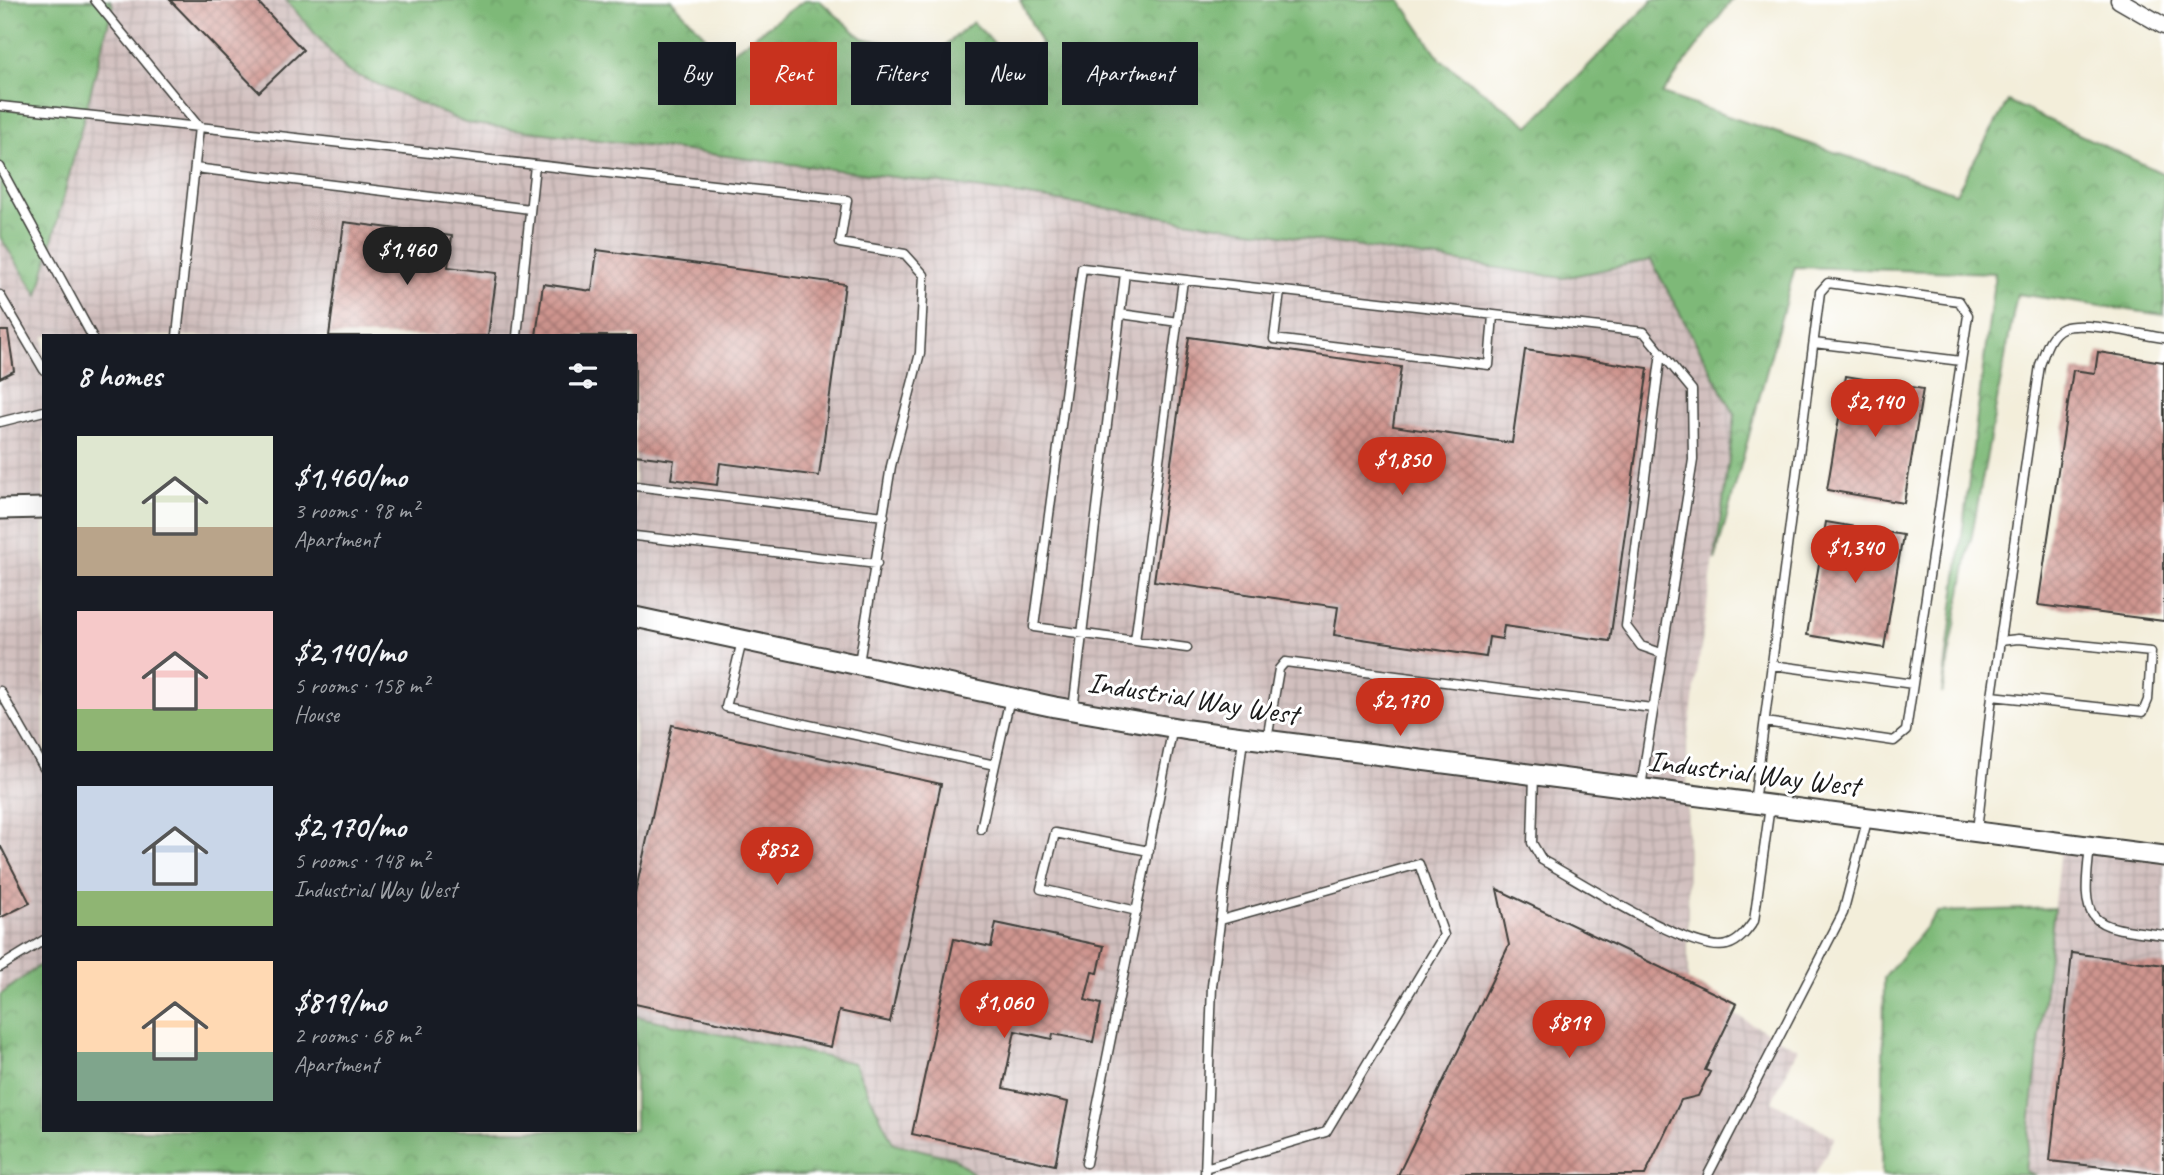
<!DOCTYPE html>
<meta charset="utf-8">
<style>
:root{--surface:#171b24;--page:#242831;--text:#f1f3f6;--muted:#9ea1a6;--accent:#c8321e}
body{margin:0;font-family:Caveat,sans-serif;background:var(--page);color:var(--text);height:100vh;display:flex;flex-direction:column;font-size:26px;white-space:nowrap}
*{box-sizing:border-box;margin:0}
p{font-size:23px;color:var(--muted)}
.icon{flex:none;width:38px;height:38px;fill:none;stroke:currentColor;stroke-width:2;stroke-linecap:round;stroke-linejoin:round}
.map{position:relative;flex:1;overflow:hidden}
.panel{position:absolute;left:42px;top:334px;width:595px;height:798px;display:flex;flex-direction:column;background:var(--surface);border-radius:0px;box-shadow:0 7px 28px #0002}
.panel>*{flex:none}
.guide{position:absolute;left:658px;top:42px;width:665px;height:63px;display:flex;gap:14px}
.price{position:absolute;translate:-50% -60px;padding:0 16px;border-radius:24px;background:var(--accent);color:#fff;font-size:23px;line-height:46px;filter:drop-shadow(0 2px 4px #0008)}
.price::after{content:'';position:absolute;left:50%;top:42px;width:21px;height:16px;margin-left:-10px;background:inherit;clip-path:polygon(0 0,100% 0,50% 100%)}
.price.on{background:#222;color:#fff}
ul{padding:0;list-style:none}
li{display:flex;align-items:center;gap:21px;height:175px;padding:0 35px}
li span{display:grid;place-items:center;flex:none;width:196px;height:140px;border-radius:0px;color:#555}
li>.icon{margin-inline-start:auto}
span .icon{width:84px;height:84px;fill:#fffc;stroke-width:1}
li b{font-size:30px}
h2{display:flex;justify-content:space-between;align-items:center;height:84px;padding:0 35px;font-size:30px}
.chip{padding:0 24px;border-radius:0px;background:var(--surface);box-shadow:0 7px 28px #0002;font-size:24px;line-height:63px}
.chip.on{background:var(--accent);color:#fff}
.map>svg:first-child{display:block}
.industrial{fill:url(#industrial-grid)}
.forest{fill:url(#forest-crowns);stroke:#4d6a4a;stroke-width:2}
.building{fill:url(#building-cross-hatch)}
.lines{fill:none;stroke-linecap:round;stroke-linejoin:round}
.service-casing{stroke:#3c3c38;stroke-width:11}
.minor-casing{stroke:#3c3c38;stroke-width:19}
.tertiary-casing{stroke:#3c3c38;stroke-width:23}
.service{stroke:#fff;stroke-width:8}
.minor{stroke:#fff;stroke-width:16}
.tertiary{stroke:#fff;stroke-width:19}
.labels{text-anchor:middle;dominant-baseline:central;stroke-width:6;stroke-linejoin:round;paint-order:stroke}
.street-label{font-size:30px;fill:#1c1c1c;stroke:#fff}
</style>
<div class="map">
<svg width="2164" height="1175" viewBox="0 0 2164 1175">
<defs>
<pattern id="industrial-grid" width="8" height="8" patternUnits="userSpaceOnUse" patternTransform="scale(1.75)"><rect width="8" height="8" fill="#d1bfbe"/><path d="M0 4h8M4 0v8" fill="none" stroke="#b3a4a3"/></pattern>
<pattern id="forest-crowns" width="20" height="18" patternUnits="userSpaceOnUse" patternTransform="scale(1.75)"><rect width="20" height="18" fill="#7eb978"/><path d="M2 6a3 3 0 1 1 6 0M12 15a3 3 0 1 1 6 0" fill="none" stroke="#6c9e67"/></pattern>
<pattern id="building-cross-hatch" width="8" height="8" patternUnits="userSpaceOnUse" patternTransform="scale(1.75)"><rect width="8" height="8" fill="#cf958f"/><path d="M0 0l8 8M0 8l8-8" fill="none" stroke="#a77974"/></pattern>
</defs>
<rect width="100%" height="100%" fill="#fff"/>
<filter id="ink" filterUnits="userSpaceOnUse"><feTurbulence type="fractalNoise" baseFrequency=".0143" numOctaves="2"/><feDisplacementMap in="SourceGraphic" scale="14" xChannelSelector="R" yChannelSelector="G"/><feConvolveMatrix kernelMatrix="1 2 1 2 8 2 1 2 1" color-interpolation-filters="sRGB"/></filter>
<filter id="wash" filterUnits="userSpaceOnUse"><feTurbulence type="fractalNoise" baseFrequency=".00686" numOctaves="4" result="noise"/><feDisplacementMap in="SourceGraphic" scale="28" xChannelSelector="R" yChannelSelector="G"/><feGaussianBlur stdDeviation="1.57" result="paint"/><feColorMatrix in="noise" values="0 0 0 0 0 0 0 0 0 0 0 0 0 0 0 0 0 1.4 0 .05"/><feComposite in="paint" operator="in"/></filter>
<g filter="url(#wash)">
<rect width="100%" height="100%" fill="#f3eeda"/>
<path class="industrial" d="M110 0H286L347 71 465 123 956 185 1562 278 1651 259 1735 415 1687 742 1688 989 1798 1049 1772 1101 1835 1137 1815 1175H975L954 1158 893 1143 854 1063 635 1016V336H44V962L0 995V237L38 295 113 5Z
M2060 849 2164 862V1175H2036L2025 1172Z"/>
<path class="forest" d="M0 0H110L113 5 38 296 0 237Z
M286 0H671L725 57 805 0H819L862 38 936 53 973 22 1005 54 1042 45 1020 0H1400L1441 60 1529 126 1653 0H1732L1662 94 1956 193 2008 101 2164 174V315L2017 294 1942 694 1995 273 1795 267 1715 560 1735 415 1651 260 1563 278 956 185 465 123 347 71Z
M2054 908 2025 1171 2036 1175H1882L1884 978 1938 912Z
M44 962V1130H635V1016L854 1063 893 1143 954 1158 975 1175H0V995Z"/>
<g id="blocks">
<path class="building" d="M170 0H256L303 50 259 92Z
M344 222 452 236 448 267 497 273 488 336H329Z
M597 250 845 284 819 476 720 463 717 485 671 479 674 460 635 455V336H536L543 284 592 291Z
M0 331H8L14 371 0 378Z
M1189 337 1401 367 1393 426 1512 443 1525 350 1648 368 1610 641 1504 626 1502 639 1489 637 1486 657 1334 635 1338 607 1154 581Z
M2098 352 2164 362V621L2038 605 2073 370 2095 373Z
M1846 376 1923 389 1904 503 1827 490Z
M1826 522 1903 535 1884 648 1807 635Z
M672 725 941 784 890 1022 839 1011 831 1047 635 1004V894Z
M0 845 30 903 0 918Z
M1497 889 1737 1004 1705 1070 1710 1072 1698 1096 1681 1100 1645 1175H1398L1509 945Z
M996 923 1104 946 1098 973 1092 972 1085 1000 1101 1004 1093 1042 1053 1034 1052 1039 1015 1031 1003 1088 1068 1102 1055 1165 912 1134 954 939 991 947Z
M2072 953 2164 965V1174L2050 1161Z"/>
</g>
</g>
<g filter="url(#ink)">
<use href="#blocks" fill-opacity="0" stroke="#3c3c38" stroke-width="2"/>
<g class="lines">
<g class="service-casing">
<path id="service" d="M95 0 199 127 847 200 840 243 905 254 924 275 920 353 891 466 859 663
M0 106 199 127 177 336
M0 167 92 336
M195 168 530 209
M1125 273 1082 268 1034 627 1187 648
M1280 291 1274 339 1489 365 1493 315
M0 295 44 370
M1121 314 1178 322
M517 336 535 165
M1814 343 1961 361
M1661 352 1626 626 1641 646 1661 653
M0 422 44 411
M635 486 884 516
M635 536 877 564
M742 641 726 707 995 765 1010 698
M1135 641 1183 280
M1772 665 1913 684
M0 691 44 768
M1992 696 2143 712 2148 700 2151 652 2018 639 2000 641
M1073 710 1125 273 1644 332 1692 390 1693 460 1641 787
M1267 740 1279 669 1285 662 1652 708
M1534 775 1532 843 1542 860C1577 879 1693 955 1727 945 1739 942 1747 931 1754 921L1770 806
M1754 803 1820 292 1828 283 1959 301 1968 315 1906 731 1894 741 1765 722
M981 829 995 765
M1977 831 1992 696 2040 365C2045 352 2049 334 2063 328 2083 320 2142 335 2164 338
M2090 847C2080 927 2089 926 2164 935
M1137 911 1041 889 1055 833 1149 851
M0 967 44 940
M1086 1163 1173 727
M1205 1168 1326 1132 1444 935 1419 864 1221 920
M1205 1175 1212 986 1243 739
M1708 1175 1843 913 1868 817"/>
</g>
<g class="minor-casing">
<path id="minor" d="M2119 0 2164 26"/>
</g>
<g class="tertiary-casing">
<path id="tertiary" d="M0 509 44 508
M635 617 1055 707 1188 730 2164 856"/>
</g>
<use href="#service" class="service"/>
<use href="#minor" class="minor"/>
<use href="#tertiary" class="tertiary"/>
</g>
</g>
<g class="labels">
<g class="street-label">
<text transform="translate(1193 698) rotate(9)">Industrial Way West</text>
<text transform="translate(1754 773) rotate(7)">Industrial Way West</text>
</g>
</g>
</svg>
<b class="price on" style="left:407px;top:287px">$1,460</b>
<b class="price" style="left:1875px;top:439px">$2,140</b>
<b class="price" style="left:1402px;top:497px">$1,850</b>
<b class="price" style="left:1855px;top:585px">$1,340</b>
<b class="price" style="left:1400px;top:738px">$2,170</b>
<b class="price" style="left:777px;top:887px">$852</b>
<b class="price" style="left:1004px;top:1040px">$1,060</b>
<b class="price" style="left:1569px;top:1060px">$819</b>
<div class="guide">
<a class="chip">Buy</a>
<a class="chip on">Rent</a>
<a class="chip">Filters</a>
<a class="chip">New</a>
<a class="chip">Apartment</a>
</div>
<section class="panel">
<h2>8 homes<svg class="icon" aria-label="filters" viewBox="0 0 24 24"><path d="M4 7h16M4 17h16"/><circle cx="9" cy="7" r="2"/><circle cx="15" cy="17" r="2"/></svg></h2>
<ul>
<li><span style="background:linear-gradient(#dfe7d0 65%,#b9a48a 0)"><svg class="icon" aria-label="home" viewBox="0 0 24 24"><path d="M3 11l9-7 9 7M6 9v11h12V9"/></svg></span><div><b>$1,460/mo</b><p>3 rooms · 98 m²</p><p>Apartment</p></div></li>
<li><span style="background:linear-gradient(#f6c9c9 70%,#8fb573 0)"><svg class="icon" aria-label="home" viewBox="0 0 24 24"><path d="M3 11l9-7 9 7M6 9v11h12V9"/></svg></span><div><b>$2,140/mo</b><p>5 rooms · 158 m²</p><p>House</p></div></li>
<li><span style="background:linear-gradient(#c9d6e8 75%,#8fb573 0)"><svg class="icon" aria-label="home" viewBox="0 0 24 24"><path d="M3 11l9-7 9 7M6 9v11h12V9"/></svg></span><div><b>$2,170/mo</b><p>5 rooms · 148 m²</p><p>Industrial Way West</p></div></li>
<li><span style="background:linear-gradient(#ffd9b3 65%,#7fa58c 0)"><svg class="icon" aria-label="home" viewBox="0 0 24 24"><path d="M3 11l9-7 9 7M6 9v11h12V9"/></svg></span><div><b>$819/mo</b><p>2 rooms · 68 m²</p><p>Apartment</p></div></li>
</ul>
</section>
</div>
